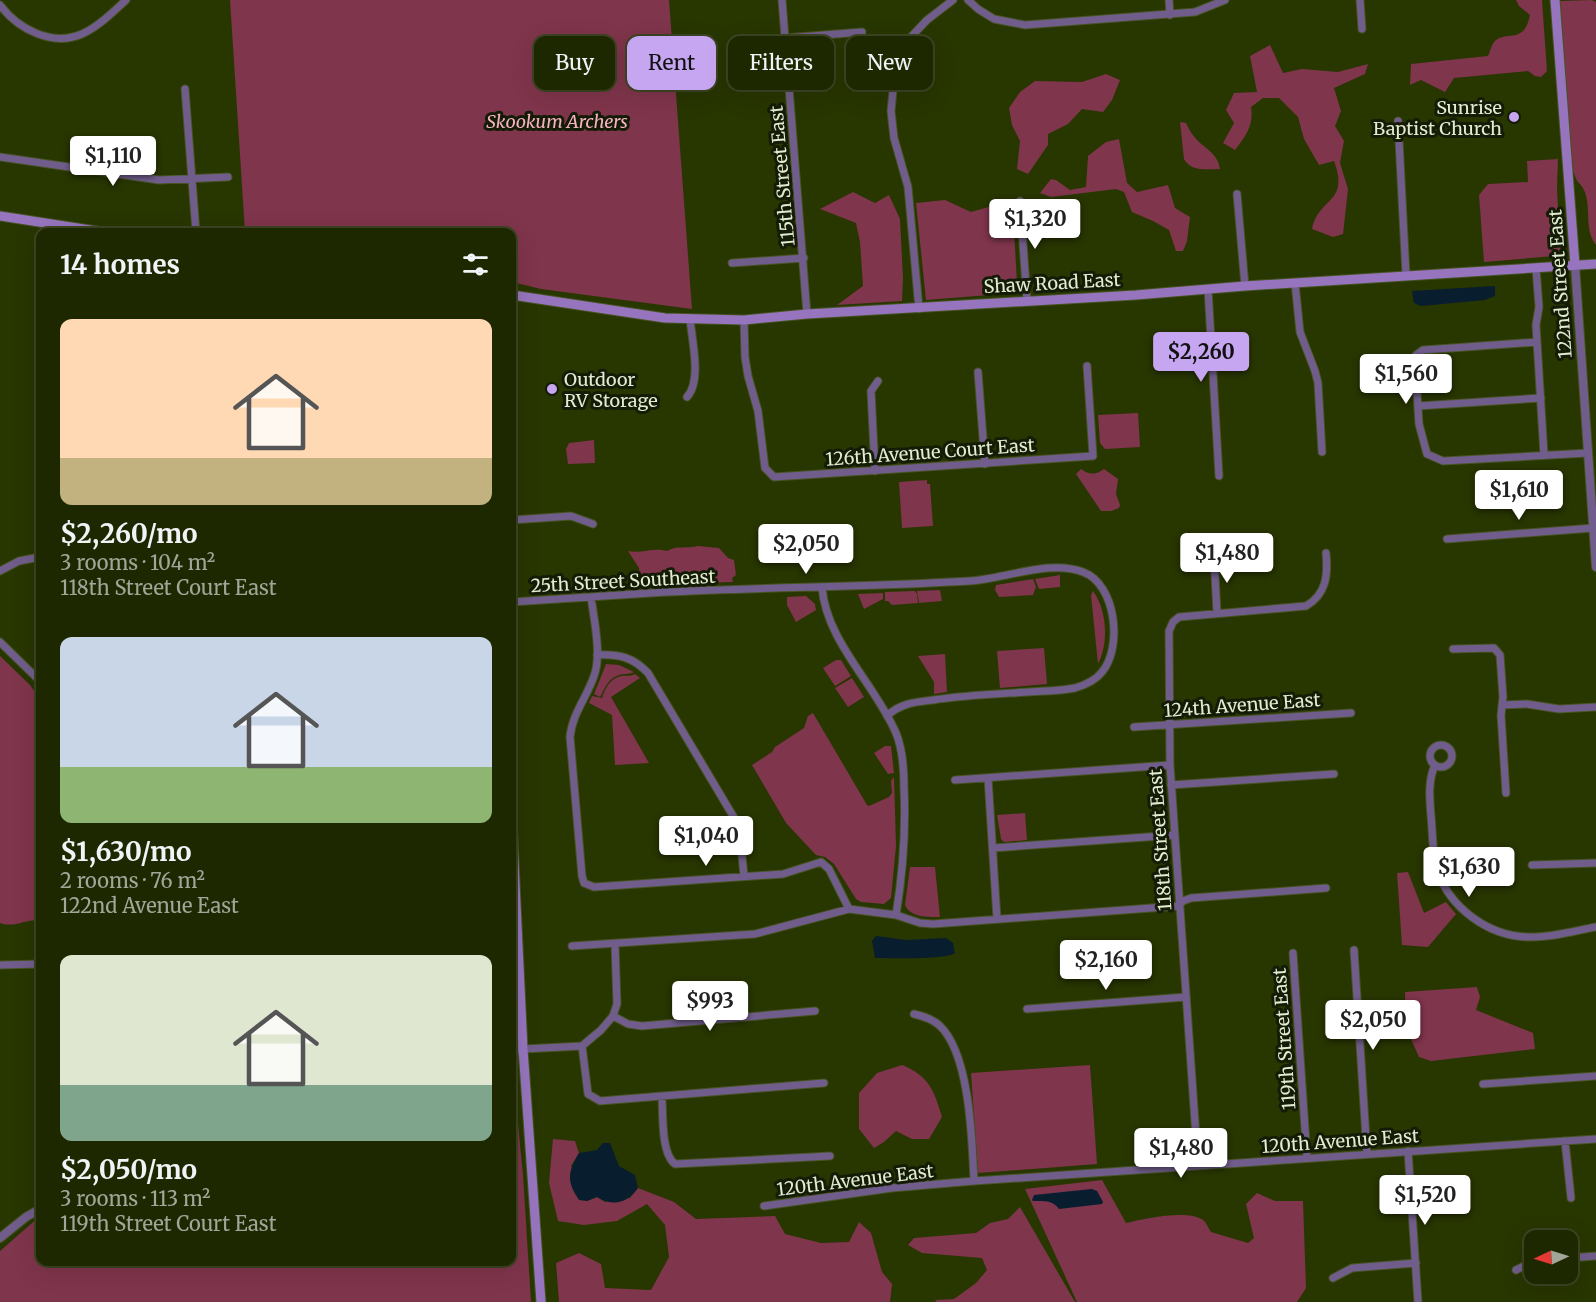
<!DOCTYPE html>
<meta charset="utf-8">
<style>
:root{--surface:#1e2800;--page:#2b340f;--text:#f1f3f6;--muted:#a1a699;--line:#3c4422;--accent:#c6a6f0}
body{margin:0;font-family:Merriweather,serif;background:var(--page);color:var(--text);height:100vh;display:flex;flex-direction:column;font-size:22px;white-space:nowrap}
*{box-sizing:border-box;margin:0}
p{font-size:20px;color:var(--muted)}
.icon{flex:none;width:33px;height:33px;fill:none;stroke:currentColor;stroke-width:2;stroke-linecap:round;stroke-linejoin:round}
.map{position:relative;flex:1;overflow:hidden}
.sheet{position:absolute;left:36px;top:228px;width:480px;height:1038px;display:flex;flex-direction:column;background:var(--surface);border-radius:12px;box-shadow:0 6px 24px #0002,0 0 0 2px var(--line)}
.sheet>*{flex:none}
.guide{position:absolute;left:534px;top:36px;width:570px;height:54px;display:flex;gap:12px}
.needle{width:39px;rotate:266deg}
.tools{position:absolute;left:1524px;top:1230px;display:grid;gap:12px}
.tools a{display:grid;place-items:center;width:54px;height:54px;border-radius:12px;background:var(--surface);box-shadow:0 6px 24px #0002,0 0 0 2px var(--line);font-size:30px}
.price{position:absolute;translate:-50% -51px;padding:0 14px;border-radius:6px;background:#fff;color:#222;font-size:20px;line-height:39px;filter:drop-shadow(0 2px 3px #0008)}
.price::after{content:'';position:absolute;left:50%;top:36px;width:18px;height:14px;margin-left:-9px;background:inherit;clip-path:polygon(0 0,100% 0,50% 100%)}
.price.selected{background:var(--accent);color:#111}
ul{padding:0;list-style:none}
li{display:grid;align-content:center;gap:12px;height:318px;padding:0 24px}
li span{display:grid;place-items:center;height:186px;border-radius:12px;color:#555}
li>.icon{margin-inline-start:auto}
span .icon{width:108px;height:108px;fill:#fffc;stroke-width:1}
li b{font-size:26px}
h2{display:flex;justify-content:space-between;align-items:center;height:72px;padding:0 24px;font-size:26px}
.pill{padding:0 21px;border-radius:12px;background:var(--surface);box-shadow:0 6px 24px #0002,0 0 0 2px var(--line);font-size:21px;line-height:54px}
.pill.selected{background:var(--accent);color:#111}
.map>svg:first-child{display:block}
.green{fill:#7f354b}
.water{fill:#081e2f}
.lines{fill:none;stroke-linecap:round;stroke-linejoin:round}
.minor-casing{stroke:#465321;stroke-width:9}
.tertiary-casing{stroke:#465321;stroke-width:10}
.secondary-casing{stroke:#465321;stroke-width:11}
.minor{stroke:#715d8b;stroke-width:7}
.tertiary{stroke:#715d8b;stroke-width:8}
.secondary{stroke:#9675be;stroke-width:9}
.poi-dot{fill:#c6a6f0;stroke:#141b06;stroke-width:2}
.labels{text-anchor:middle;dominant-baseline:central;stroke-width:6;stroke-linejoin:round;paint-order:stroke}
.poi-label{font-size:18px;fill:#e2ecd0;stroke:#141b06;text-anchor:end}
.park-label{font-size:18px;font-style:italic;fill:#f5b2c1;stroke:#141b06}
.street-label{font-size:18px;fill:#e2ecd0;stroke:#141b06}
</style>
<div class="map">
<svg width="1596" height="1302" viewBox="0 0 1596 1302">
<rect width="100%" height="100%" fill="#283600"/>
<path class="green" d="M230 0H669L692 309 541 289 512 282V232H245Z
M1516 0H1542L1547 71 1541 77 1535 76 1528 71 1454 78 1445 92 1421 80 1410 85 1411 64 1488 56C1490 52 1491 46 1494 42 1505 29 1524 46 1530 15L1519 6Z
M1592 0 1596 2V245C1581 226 1596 197 1577 181L1573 171 1560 1Z
M1270 45 1283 73 1302 69 1338 72 1368 64 1365 74 1334 88 1341 111 1335 126 1344 141 1340 163 1348 189 1343 234 1333 237 1312 229C1318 197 1350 204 1334 161L1319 165 1304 139 1298 117 1279 98H1263L1251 107C1254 125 1246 136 1235 150L1223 143 1234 123 1226 110 1234 93 1257 92 1250 56Z
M1106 74 1120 80 1112 100 1103 112 1082 109 1068 124 1048 134V145L1028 174 1017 169 1020 141 1012 125 1009 108 1020 92 1035 81 1082 82Z
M1180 122 1186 123C1189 129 1192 135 1197 140 1206 149 1218 154 1220 169 1207 169 1191 172 1184 159Z
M1119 139 1127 183 1137 192 1168 185 1175 208 1190 217 1187 241 1183 251H1176L1169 230 1153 221 1132 212 1124 192 1116 189 1051 197 1040 193 1051 179 1056 180 1070 190 1086 187 1088 156 1106 142Z
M1558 159 1557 187 1560 249 1554 256 1484 262 1479 195 1488 184 1528 182 1527 161Z
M853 192 875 203 889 195 900 219 903 278 902 301 837 305 863 286 860 242 856 223 820 209Z
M945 200 971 212 999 204 1013 212 1017 282 1014 293 926 300 916 203Z
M1138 413 1140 447 1105 449 1100 443 1098 415Z
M594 440 595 463 568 464 566 449 569 443Z
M1081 469C1089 475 1096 475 1104 469L1118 479 1116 494 1120 505 1119 508 1111 511H1101L1076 474Z
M927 480V484H930L933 526 902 528 899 482Z
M698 546 719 548 728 558 734 560 736 575 732 578 733 582 641 585 639 568 628 551C642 554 653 547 667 551 677 545 687 549 698 546Z
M1060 575V587L1039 589 1035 579Z
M1033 579 1036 587 1033 595 999 597 995 590 996 585Z
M940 590 942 601 919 603 917 591Z
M915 591 917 594 918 603 892 605 888 601H885V592Z
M1093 591C1107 610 1109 643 1098 664L1091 595Z
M883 593V599L864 609 858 594Z
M806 596 815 604 816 610 796 622 787 605V597Z
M1044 648 1047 684 1000 688 997 651Z
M945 654 947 692 934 694V682L918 656Z
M0 656 30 685 40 699V920C25 919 15 928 0 923Z
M836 660H841L851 676 835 686 823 668Z
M606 664 619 665 634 672C628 675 625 673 619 675 607 679 605 689 600 697L594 694Z
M635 674 640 678 611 697 649 763 615 765 612 715 589 703 592 696 602 698C605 689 609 679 621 676 627 675 629 677 635 674Z
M852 678 864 697 848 707 835 688Z
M813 713 867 805 869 806 889 797 892 793 891 781 894 777 896 846 891 898 884 904 861 902 856 899 834 864 825 857 816 855 786 823 752 765 772 752 775 747 804 728 808 716Z
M885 746H891L894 773 888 774 874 753Z
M1025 813 1027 840 1004 842 1001 839 997 815Z
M910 867H935L940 917C928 917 911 918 905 905Z
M1408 872 1424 913 1446 902 1456 914 1428 947 1402 945 1397 873Z
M1477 987 1480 997 1476 1010 1533 1033 1535 1049 1431 1061 1419 1057 1406 1028 1405 992Z
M512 1063 523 1175 531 1302H0V1251L40 1216V1262H512Z
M902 1065C929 1076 934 1090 942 1117L929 1139H912L896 1131 884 1142 874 1148 859 1129V1093L877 1073Z
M1090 1065 1097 1164 978 1173 971 1073Z
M553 1139 575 1141 579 1153 571 1166 587 1201 597 1197 605 1202 630 1198 638 1188 674 1202 696 1219 775 1216 785 1234 821 1243 849 1242 859 1222 871 1233 882 1272 892 1284 890 1302H559L556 1263 579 1253 601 1264 605 1288 651 1290 669 1257 665 1225 647 1204 617 1221 584 1225 558 1221 549 1183Z
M1102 1180 1126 1223C1144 1219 1187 1209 1203 1220 1206 1222 1209 1229 1211 1232L1248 1243 1254 1238 1246 1204 1257 1193 1275 1201H1303L1306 1288 1297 1302H1077L1025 1189Z
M1020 1207 1075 1302H937L935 1300 954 1299 976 1283 987 1270 982 1258 922 1253 908 1245 914 1238 976 1233 990 1223 1008 1219Z"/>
<path class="water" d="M1495 286V296L1485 300 1421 306 1414 303 1412 291Z
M876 936 906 940 946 938 953 943 955 953C945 960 890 958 875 958L872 941Z
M603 1143H610L619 1166 635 1175 638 1188C627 1203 614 1207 597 1197L587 1201 579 1200C566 1181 568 1172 579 1153L597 1150Z
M1092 1189 1097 1191 1103 1202 1102 1204 1059 1209C1053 1200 1044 1201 1033 1201L1032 1200 1034 1195Z"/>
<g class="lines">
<g class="minor-casing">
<path id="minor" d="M782 0 807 314
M968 0 978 9 994 19 1025 25 1195 12 1225 0
M1169 0 1170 15
M1360 0 1362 29
M0 5C18 29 52 47 82 34 99 26 113 12 126 0
M785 38 862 32
M185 89 196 232
M1398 121 1406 275
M0 157 159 180 228 177
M1237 194 1245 286
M1020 201 1027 300
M732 263 804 258
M1536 268 1539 307 1536 325 1544 455
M1295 283 1300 332 1315 371 1318 383 1322 452
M1208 289 1219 476
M919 309 908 187 894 138 891 111 894 80 898 61 910 38 927 20 953 0
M744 320 745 357 748 376 758 411 765 468 774 477 1093 456 1087 366
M1537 342 1423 350 1416 355 1415 361 1419 424 1427 454 1443 461 1588 453
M978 372 985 464
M687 397C702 381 692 341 690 319
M1418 406 1541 398
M875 471 871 391 878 381
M512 520 571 516 593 524
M1447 539 1593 528
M1214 556 1217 613
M0 571 19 561 40 557
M822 587C826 641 875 684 896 733 903 750 904 768 904 787 906 830 903 872 896 915
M591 597C594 620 602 655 594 676 587 697 572 714 570 737L582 876 584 883 594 887 783 874 821 862 829 869 849 909
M512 602C563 599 615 595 667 592 768 587 869 587 970 581 1005 579 1050 559 1083 572 1116 584 1123 647 1102 672 1096 680 1085 685 1075 688 1060 691 1044 691 1029 692 997 694 965 695 933 700 916 702 900 703 887 716
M0 642 40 681
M1453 649 1494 648 1500 655 1503 697 1501 715 1506 793
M597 655C619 654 633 657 648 673L739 826 744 876
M1502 705 1527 704 1559 709 1596 707
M1134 727 1351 713
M1430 756a11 11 0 1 1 22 0a11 11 0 1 1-22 0Z
M1435 765C1426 784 1431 809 1432 829 1433 843 1433 857 1437 870 1450 908 1488 936 1528 937 1550 938 1574 931 1596 927
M988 778 997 919
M955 780 1170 765
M1171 785 1334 774
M993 848 1175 835
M1532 865 1596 863
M572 946 755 934 849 909 896 915 920 923 933 924 1178 906 1183 901 1191 898 1326 888
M1354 950 1367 1154
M1293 953 1307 1158
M0 965 40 964
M1027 1009 1186 997
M914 1014C923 1016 932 1019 939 1025 970 1053 972 1140 974 1181
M613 1016 628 1024 642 1026 815 1011
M582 1046 588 1094 600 1101 824 1083
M523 1049 582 1046 601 1030 613 1016 617 1004 615 944
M1483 1084 1596 1076
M662 1097C663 1114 661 1154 675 1164L830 1156
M1565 1141 1571 1198
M1408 1151 1418 1302
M1198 1165 1170 765 1169 631 1173 622 1179 617 1306 606C1327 594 1328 574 1326 553
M764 1206 892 1188 974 1181 1596 1139
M1568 1258 1596 1256
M1516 1270 1534 1261
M1333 1278 1352 1268 1416 1263"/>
</g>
<g class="tertiary-casing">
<path id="tertiary" d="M1575 265 1596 567
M512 1050 523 1049
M0 1238 26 1217 40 1209"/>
</g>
<g class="secondary-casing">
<path id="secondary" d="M1555 0 1575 265
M0 216 103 232
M512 295 665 318 744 320 807 314 1136 295 1245 286 1596 264
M512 820 523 1049 541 1302"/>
</g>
<use href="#minor" class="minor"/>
<use href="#tertiary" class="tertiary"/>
<use href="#secondary" class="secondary"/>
</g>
<g class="poi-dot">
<circle cx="1514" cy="117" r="6"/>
<circle cx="552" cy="389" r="6"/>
</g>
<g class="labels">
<g class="poi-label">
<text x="1502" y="107">Sunrise<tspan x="1502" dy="21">Baptist Church</tspan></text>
<text x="564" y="379" text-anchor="start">Outdoor<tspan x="564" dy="21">RV Storage</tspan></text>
</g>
<g class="park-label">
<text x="557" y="121">Skookum Archers</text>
</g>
<g class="street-label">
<text transform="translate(782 176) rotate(-95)">115th Street East</text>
<text transform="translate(1052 283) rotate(-3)">Shaw Road East</text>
<text transform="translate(1560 284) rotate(-94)">122nd Street East</text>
<text transform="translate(930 452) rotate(-4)">126th Avenue Court East</text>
<text transform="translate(623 581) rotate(-3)">25th Street Southeast</text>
<text transform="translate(1242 705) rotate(-4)">124th Avenue East</text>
<text transform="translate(1160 840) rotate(-94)">118th Street East</text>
<text transform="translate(1284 1039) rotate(-94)">119th Street East</text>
<text transform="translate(1340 1141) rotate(-4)">120th Avenue East</text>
<text transform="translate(855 1180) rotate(-7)">120th Avenue East</text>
</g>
</g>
</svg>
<div class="tools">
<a><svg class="needle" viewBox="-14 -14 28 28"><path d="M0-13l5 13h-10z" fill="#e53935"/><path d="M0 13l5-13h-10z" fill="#a1a699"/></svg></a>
</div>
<b class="price" style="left:113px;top:187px">$1,110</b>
<b class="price" style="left:1035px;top:250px">$1,320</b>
<b class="price selected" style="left:1201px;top:383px">$2,260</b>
<b class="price" style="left:1406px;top:405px">$1,560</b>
<b class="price" style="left:1519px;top:521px">$1,610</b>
<b class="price" style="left:806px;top:575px">$2,050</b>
<b class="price" style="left:1227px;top:584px">$1,480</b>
<b class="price" style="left:706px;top:867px">$1,040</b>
<b class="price" style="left:1469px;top:898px">$1,630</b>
<b class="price" style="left:1106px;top:991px">$2,160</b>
<b class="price" style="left:710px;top:1032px">$993</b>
<b class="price" style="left:1373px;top:1051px">$2,050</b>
<b class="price" style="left:1181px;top:1179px">$1,480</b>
<b class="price" style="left:1425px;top:1226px">$1,520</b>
<div class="guide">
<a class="pill">Buy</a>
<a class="pill selected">Rent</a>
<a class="pill">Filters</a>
<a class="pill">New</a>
</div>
<section class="sheet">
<h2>14 homes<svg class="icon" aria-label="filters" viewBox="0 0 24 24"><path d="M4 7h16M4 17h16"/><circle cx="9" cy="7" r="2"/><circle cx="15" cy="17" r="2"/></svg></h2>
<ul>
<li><span style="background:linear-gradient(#ffd9b3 75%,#c2b280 0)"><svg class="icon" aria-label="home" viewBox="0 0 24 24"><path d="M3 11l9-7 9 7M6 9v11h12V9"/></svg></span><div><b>$2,260/mo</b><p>3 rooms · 104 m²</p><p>118th Street Court East</p></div></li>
<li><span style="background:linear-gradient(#c9d6e8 70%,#8fb573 0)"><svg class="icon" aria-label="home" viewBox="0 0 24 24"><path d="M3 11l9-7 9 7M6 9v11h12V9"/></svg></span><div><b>$1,630/mo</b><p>2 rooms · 76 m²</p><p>122nd Avenue East</p></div></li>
<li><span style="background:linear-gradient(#dfe7d0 70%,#7fa58c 0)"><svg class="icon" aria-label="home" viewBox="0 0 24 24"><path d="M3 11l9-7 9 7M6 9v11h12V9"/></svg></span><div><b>$2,050/mo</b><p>3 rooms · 113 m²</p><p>119th Street Court East</p></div></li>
</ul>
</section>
</div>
